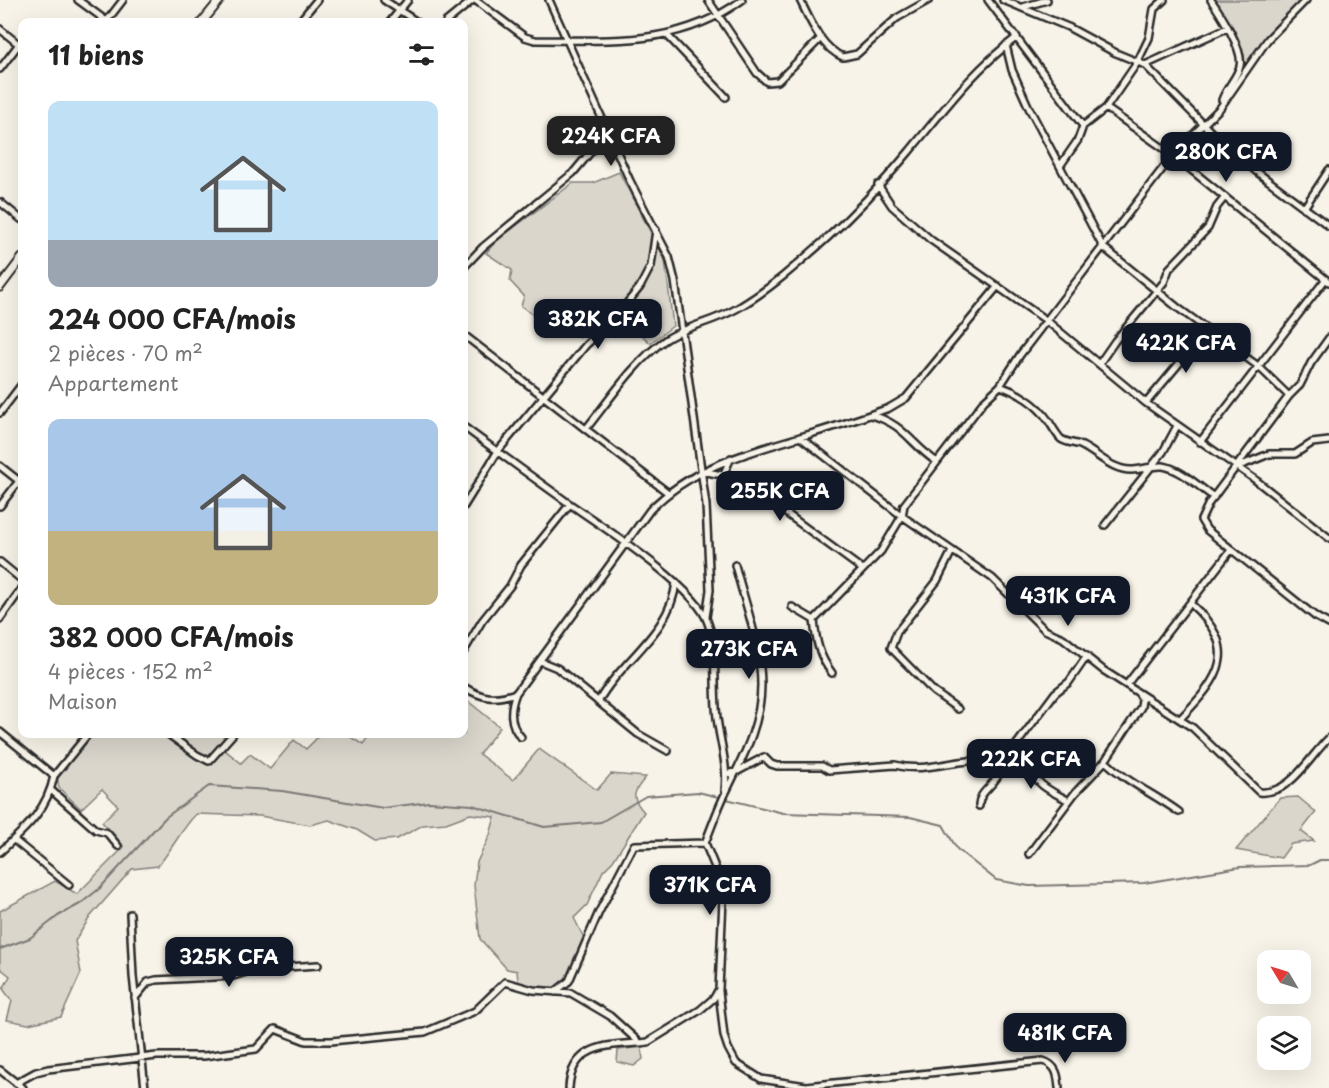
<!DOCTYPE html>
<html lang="fr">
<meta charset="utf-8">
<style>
:root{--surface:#fff;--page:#f6f6f6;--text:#222;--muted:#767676;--accent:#111827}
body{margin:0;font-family:"Playpen Sans",sans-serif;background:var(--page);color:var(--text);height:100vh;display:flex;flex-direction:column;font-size:22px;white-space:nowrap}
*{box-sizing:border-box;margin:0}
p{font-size:20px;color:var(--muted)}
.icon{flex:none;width:33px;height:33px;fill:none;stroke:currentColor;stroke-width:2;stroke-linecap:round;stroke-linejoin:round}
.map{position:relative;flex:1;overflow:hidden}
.details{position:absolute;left:18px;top:18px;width:450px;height:720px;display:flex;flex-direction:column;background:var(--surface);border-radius:12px;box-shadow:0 6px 24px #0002}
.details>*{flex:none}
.needle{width:39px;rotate:308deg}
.tools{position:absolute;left:1257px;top:950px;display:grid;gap:12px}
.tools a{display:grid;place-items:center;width:54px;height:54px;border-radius:12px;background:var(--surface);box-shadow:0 6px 24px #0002;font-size:30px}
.price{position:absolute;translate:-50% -51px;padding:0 14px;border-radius:12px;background:var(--accent);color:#fff;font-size:20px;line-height:39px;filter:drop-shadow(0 2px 3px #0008)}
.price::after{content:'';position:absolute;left:50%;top:36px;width:18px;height:14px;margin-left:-9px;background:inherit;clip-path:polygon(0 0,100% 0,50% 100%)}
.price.current{background:#222;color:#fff}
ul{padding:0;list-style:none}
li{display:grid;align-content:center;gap:12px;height:318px;padding:0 30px}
li span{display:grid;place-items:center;height:186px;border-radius:12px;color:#555}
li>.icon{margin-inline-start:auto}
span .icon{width:108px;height:108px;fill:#fffc;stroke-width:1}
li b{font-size:26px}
h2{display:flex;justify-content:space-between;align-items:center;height:72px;padding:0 30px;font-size:26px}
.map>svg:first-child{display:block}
.green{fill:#dad6cc;stroke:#82807c;stroke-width:1.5}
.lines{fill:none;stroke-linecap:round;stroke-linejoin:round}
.stream{stroke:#7a7874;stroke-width:2}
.minor-casing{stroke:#2b2b2b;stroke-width:10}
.tertiary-casing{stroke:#2b2b2b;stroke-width:11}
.minor{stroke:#f7f3e8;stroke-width:5}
.tertiary{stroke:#f7f3e8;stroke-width:7}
</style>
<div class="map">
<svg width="1329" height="1088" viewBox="0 0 1329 1088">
<rect width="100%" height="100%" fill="#f7f3e8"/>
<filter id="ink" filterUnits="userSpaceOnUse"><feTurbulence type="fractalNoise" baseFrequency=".0167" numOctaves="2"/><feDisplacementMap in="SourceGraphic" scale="12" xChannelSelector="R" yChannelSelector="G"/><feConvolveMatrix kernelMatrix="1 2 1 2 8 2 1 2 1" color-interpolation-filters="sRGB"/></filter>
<g filter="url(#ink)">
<path class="green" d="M1213 0H1303L1265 38 1242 70 1244 55Z
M619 172 665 260 673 326 650 343 629 322 613 314 580 337 557 319 548 326 521 306 524 296 510 281 512 270 486 253 496 241 573 183H593Z
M464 698 500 727 479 754 513 780 539 749 597 790 611 774 646 777C633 792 630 797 644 812L613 861 603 871 587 905 574 918 585 940 568 982 558 990 527 986 518 981 517 971 507 969 480 939 474 885 477 862 490 835 495 817 470 814 446 823 423 825 397 839 375 841 357 830 329 820 310 825 260 816 196 814C181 830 172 849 158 866L132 869 90 917 75 941 81 973 61 1017 28 1024 7 1020 12 1001 3 989 10 976 0 968V911L55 881 77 894 124 847 102 822 118 806 102 789 81 809 59 788 57 776 91 734H162L173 741 180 734H220L223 735 225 750 241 763 250 754 270 769 294 740 306 749 321 734H346L363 745 371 734H464Z
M1298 797 1316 812 1301 831 1314 841 1291 844 1281 858 1236 850 1280 798Z
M641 1047 643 1059 634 1066 617 1062 618 1050Z"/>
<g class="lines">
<path class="stream" d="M0 949 30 938 58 916 80 904 99 889 166 817 209 786 282 791 383 808 429 802 472 805 544 827 601 822 646 796 698 792 783 813 910 817 943 825 957 849 996 880 1029 886 1144 883 1240 867 1310 865 1320 860H1329"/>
<g class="minor-casing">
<path id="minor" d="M78 0 108 22
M384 0 417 22
M475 0 525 37 535 40C610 40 678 47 742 0
M549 0 630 181 669 257 675 281 706 505 710 590 706 617
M708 0 757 73 767 82 778 81 821 38
M800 0C810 20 821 48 843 57L857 54 897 18 929 0
M988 0 1083 126
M1003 0 1068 27 1116 53 1145 65 1211 132 1257 172 1329 226
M1211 0C1220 13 1244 50 1240 66 1237 78 1226 88 1222 100
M1023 7 1047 0
M106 22 123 0
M299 22 317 0
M390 22 408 0
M446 22 473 0
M0 29 22 47
M667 35 726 97
M1006 45 1012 70 1029 108 1103 247 1178 308 1258 366 1289 396
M1145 65 1227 28
M0 69 19 44
M1106 108 1173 155 1329 282
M1060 166 1078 140 1083 126 1106 108 1137 63 1149 38 1154 9 1164 0
M878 185 892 206 931 240 1047 321 1146 403 1253 478 1329 538
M0 202 22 220
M1304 208 1329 170
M464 267 483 247 573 173 608 131
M464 335 667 492
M1329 338 1311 363 1300 385 1289 396 1209 503 1201 520 1207 530 1316 617 1329 624
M1099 364 1115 341 1164 282 1169 269 1208 228 1217 207 1225 197
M1000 386C1018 392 1037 404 1048 420 1052 426 1056 434 1061 439 1067 443 1076 443 1082 446 1098 454 1112 470 1131 470 1142 470 1153 465 1163 466 1181 469 1199 487 1214 497
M1146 403 1208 329
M0 413 22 384
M871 415C905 424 910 444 937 462
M464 427C498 452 532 477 567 502 600 525 697 587 708 623 718 653 713 687 717 718 720 742 728 765 725 790
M586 429C610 399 634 362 665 340 686 326 713 322 736 309 768 291 798 264 826 239 855 213 883 183 908 153 944 110 971 72 1017 37
M800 437 902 516 992 578 1045 630 1063 638 1103 670 1193 728 1259 792C1291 795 1308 758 1329 738
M1200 442 1325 280
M0 466 19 481
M1237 467 1269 454H1295L1312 443 1329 441
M702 471 727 476 749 486 862 569
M727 476 725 471 731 458
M0 506 22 477
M464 506 498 451 586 345 615 318 640 287 651 266 656 230
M1105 525 1163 452 1177 426
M952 551 937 581 897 632 891 648 934 692 958 709
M0 562 22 580
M792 607 814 620C816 641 819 656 832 673
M0 619 22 588
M814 620 881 551 902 516 904 505 984 401 1000 386 1020 355 1173 155 1220 108 1268 39 1306 0
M464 651 482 621 510 586 521 565 570 504
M540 661 557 668 638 734 668 751
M1127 684 1231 550
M464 687C483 699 495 700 516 693L650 510C691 468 743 454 797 438 828 429 859 419 889 408L906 398 998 286
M516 693C510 708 509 725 521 737
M598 702C621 660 671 633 676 582
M1180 719C1221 677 1241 649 1190 603
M0 732 54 776C47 811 25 829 0 852
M168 734 197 755 209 761 233 734
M1014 749C1037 753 1029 767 1039 782 1046 790 1059 795 1069 801
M1105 761C1128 783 1154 794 1179 812
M726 774 738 771 764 757 771 764 777 766H822L829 770 895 765C920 772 944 763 969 761 981 760 991 765 1002 764L1055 693 1069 682 1087 656
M54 776 88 734
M51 790 96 830 107 833 118 846
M979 806C978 790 999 785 1002 764
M14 840 69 885
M1029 854 1075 793 1105 761 1141 707 1142 699 1139 694
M130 914 133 976 145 1088
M719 991 724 1036 728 1048 736 1063 761 1079 806 1086 1043 1061C1057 1065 1058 1076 1059 1088
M555 992 569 981 599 912 634 845 705 843
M135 998 148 982 156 980 233 976 256 969 318 965
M0 1070 23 1088
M16 1083 36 1072 48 1069 157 1056H204L256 1049 275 1029 306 1041H331L425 1032 475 1011 505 982 533 990 571 993 610 1016 640 1043 648 1042 700 1010 714 998 719 989 723 899 719 877 705 843C712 826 718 808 726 792 743 757 761 725 761 685 761 645 745 603 735 565
M569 1088C571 1045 607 1045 640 1043"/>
</g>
<g class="tertiary-casing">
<path id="tertiary" d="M202 22 220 0
M0 287 22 258"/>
</g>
<use href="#minor" class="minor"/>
<use href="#tertiary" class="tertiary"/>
</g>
</g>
</svg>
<div class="tools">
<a><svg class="needle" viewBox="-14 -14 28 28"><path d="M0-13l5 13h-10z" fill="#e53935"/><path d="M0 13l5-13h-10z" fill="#767676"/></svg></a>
<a><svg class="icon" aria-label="layers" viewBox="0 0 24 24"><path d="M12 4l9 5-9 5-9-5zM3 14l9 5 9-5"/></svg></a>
</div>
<b class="price current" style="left:611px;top:167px">224K CFA</b>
<b class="price" style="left:1226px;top:183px">280K CFA</b>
<b class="price" style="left:598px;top:350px">382K CFA</b>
<b class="price" style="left:1186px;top:374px">422K CFA</b>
<b class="price" style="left:780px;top:522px">255K CFA</b>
<b class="price" style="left:1068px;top:627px">431K CFA</b>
<b class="price" style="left:749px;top:680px">273K CFA</b>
<b class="price" style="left:1031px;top:790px">222K CFA</b>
<b class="price" style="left:710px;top:916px">371K CFA</b>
<b class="price" style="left:229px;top:988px">325K CFA</b>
<b class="price" style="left:1065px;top:1064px">481K CFA</b>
<section class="details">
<h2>11 biens<svg class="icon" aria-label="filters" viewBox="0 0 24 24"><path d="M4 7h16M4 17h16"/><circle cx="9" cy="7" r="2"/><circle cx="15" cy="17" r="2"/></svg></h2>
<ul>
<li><span style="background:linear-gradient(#bfe0f5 75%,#9aa5b1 0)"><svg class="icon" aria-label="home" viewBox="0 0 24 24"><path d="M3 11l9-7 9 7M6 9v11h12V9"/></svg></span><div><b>224 000 CFA/mois</b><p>2 pièces · 70 m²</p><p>Appartement</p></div></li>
<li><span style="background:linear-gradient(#a9c7e8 60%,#c2b280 0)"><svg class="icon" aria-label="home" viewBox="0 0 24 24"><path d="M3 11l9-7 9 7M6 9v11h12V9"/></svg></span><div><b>382 000 CFA/mois</b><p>4 pièces · 152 m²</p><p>Maison</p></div></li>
</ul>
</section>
</div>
